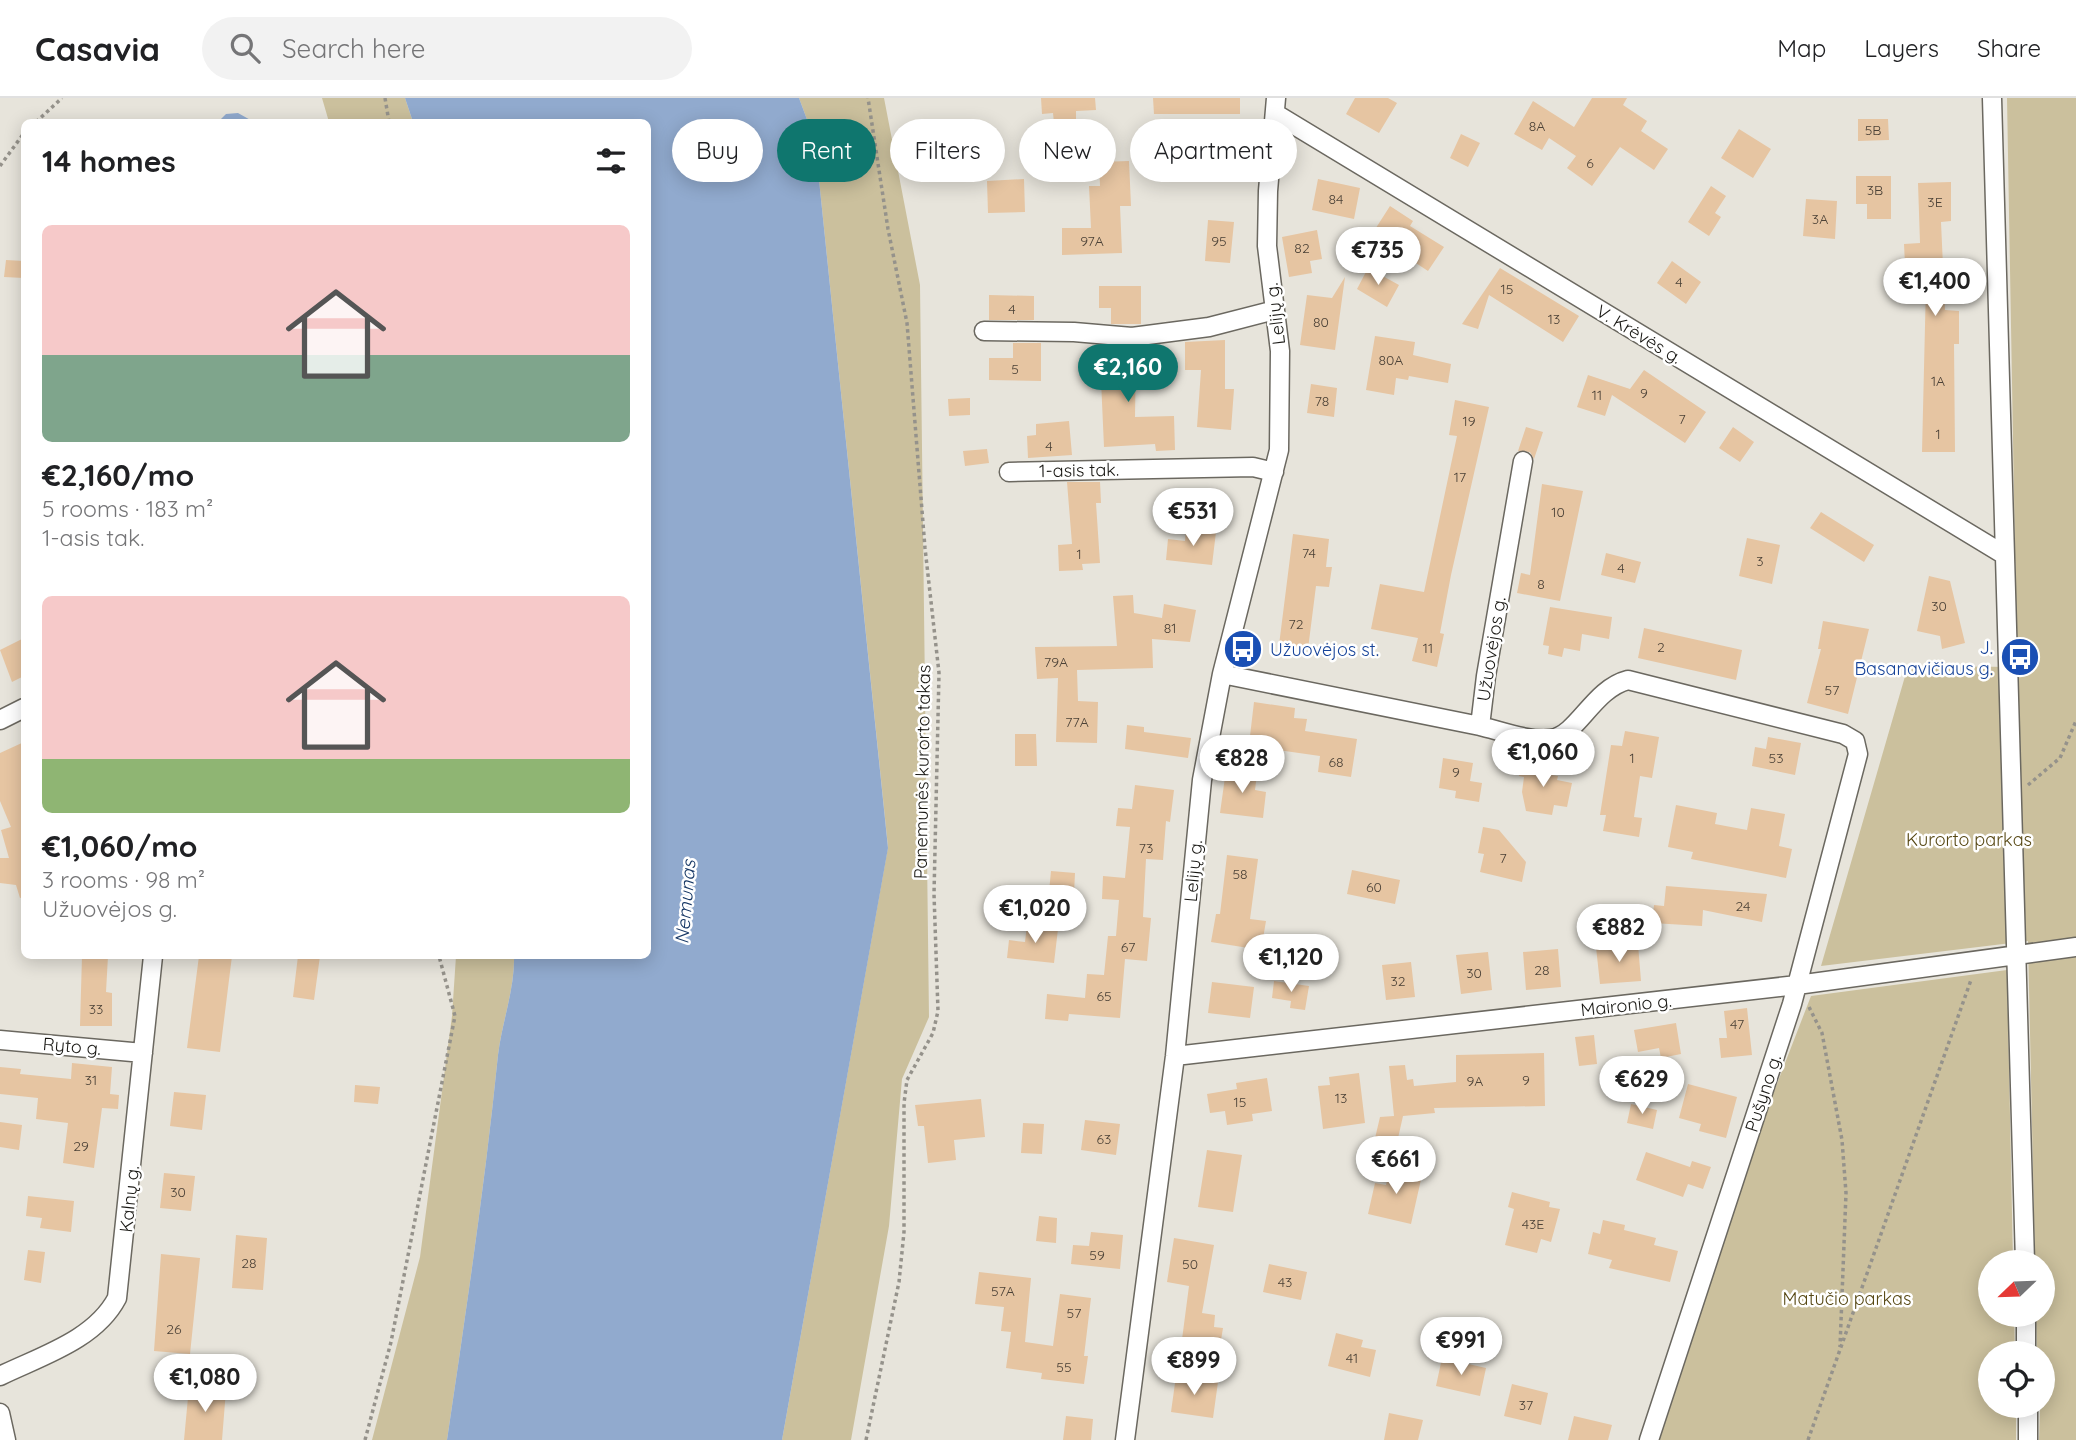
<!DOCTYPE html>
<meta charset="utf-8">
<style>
:root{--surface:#fff;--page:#f2f2f2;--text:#202124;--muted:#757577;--line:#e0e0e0;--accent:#0f766e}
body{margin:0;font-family:Quicksand,sans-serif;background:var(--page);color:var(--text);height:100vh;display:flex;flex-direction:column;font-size:26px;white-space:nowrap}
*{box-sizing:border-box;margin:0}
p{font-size:23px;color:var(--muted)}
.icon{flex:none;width:38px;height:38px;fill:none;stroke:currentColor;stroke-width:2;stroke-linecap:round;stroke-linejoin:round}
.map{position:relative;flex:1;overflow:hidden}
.drawer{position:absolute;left:21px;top:21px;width:630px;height:840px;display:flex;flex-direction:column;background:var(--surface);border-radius:10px;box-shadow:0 4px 18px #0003}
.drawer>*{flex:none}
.hud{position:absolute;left:672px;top:21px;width:665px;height:63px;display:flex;gap:14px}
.needle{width:46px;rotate:247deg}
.fabs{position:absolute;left:1978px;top:1152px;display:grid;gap:14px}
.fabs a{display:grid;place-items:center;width:77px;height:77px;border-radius:50%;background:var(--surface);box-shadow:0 4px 18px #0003;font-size:35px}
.price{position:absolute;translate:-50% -60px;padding:0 16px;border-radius:24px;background:#fff;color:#222;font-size:23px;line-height:46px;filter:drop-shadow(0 2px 4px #0008)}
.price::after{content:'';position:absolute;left:50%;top:42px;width:21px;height:16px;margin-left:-10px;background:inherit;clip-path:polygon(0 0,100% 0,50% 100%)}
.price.current{background:var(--accent);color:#fff}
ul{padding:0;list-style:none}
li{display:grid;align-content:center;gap:14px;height:371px;padding:0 21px}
li span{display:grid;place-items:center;height:217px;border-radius:10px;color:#555}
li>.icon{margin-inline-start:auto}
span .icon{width:126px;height:126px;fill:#fffc;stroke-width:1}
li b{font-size:30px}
h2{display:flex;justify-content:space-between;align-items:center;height:84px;padding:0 21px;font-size:30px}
.chip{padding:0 24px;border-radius:32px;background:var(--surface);box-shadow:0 4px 18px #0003;font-size:24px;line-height:63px}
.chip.current{background:var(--accent);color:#fff}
header{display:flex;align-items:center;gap:42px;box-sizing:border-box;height:98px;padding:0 35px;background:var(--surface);border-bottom:2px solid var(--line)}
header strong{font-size:33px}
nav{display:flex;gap:38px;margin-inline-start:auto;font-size:24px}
.search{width:490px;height:63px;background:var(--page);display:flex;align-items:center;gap:18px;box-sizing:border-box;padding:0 24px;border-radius:38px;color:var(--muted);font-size:26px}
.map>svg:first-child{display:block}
.green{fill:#cbc09d}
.water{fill:#91aace}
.building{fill:#e6c5a2}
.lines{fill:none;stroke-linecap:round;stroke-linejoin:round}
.minor-casing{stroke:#6b6860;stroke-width:21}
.path{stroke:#95928b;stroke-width:3.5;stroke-dasharray:3.5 3.5;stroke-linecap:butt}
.minor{stroke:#fff;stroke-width:18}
.labels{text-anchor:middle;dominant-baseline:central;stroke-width:5;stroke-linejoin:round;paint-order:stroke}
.number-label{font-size:14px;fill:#4c4237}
.street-label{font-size:18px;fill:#181713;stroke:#fff}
.transit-label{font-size:18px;fill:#164399;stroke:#fff;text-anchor:end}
.park-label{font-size:18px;fill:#574814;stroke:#fff}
.water-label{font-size:19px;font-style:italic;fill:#163765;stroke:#fff}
</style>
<header>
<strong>Casavia</strong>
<div class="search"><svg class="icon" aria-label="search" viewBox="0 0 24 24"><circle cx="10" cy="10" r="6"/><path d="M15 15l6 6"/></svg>Search here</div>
<nav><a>Map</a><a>Layers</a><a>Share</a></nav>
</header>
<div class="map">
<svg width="2076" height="1342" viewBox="0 0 2076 1342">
<rect width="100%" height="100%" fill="#e7e4db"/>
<path class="green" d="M322 0H405L413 24H329Z
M799 0H884L920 187 929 919 902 981 889 1128 851 1342H782L888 749 815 43Z
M2007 0H2076V1342H2039L2042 1255H2037L2036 1216H2042V1164H2035L2028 843 1821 868 1908 568 2017 569Z
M456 858H514C515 890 502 924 498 957 485 1086 466 1214 447 1342H372L420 1159 452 918Z
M2007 872 2013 1164H1990V1216H2014L2015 1255H1990V1307H2016V1342H1639L1811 898Z"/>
<path class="water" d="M405 0H799L815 43 888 750 782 1342H447C466 1214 485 1086 498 957 502 924 515 890 514 858H648V24H413Z
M238 15 254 24H218L226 16Z"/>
<path class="building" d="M1041 0H1095L1096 12 1076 13V23L1054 25 1053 15 1042 16Z
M1153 0H1240V16H1154Z
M1355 0H1388L1397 5 1379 35 1346 16Z
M1592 0H1627L1623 7 1647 23 1641 33 1668 51 1654 72 1620 49 1592 88 1567 70 1576 58 1549 40 1542 52 1514 36 1533 3 1574 29Z
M1858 21H1888L1889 42 1858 43Z
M1739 31 1771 51 1753 80 1721 60Z
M1461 36 1480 45 1468 69 1450 60Z
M1129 63 1131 108H1120L1122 155 1062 157V130H1091L1089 88H1100L1099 64Z
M1856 78H1891V121H1867V106H1856Z
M1024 81 1025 114 988 115 987 83Z
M1318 81 1360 90 1354 121 1312 112Z
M1951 84V123L1941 124 1945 212 1959 213V246H1954L1955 354H1922L1926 186 1906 187 1904 146 1920 145 1918 85Z
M1711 88 1726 98 1715 115 1721 119 1709 138 1688 124Z
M1806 101 1837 103 1835 141 1803 138Z
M1390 108 1413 123 1410 128 1444 149 1428 173 1402 156 1405 152 1374 133Z
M1208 122 1234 124 1230 165 1205 163Z
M1317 132 1322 161 1310 163 1312 175 1289 179 1282 139Z
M6 162 24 163V180L4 179Z
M1672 163 1701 184 1686 206 1657 185Z
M1368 170 1399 187 1387 209 1357 191Z
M1500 170 1579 218 1563 244 1489 197 1478 231 1462 226Z
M1345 179 1335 252 1300 247 1307 197 1332 200Z
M1099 188H1141V226H1111V210H1099Z
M989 197 1034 198V222H989Z
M1375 238 1415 244 1413 257 1451 266 1448 285 1409 278 1408 282 1396 280 1394 297 1366 292Z
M1225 242V291H1234L1231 332 1197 329 1201 272H1185V244Z
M1013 245H1041V283L989 282V260H1013Z
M1096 249 1136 250 1135 319 1174 318 1175 352 1156 353 1155 346 1104 349 1101 282H1096Z
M1644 272 1706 314 1685 345 1612 297 1605 318 1577 309 1588 277 1630 291Z
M1311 286 1337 290 1334 319 1307 315Z
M970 300V317L949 318 948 301Z
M1455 302 1489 309 1451 477 1440 535 1444 536 1437 569 1412 563 1418 540 1371 531 1380 486 1424 494 1457 338 1449 337Z
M1069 323 1072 357 1028 360 1027 338 1036 337V326Z
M1526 329 1543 334 1534 361 1530 354 1518 353Z
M1733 329 1754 344 1740 364 1719 350Z
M987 351 989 365 965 368 963 353Z
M1067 384H1100L1101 405H1096L1100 465 1082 466 1083 472 1059 473 1058 447 1072 446Z
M1542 386 1583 393 1560 503 1517 495 1521 475 1530 477Z
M1821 414 1874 447 1864 464 1810 430Z
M1186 431 1216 434 1212 467 1166 462 1168 441 1185 443Z
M1293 436 1329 441 1326 469H1332L1329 489 1316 488 1308 551 1279 547Z
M1747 440 1780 447 1772 486 1739 478Z
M1606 455 1641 464 1635 485 1601 477Z
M1929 478 1950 483 1965 545 1942 551 1940 538 1917 533Z
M1133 497 1134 515 1162 520 1164 506 1196 512 1190 544 1152 541 1153 570 1077 572 1078 603 1098 604 1097 645 1056 644 1058 580 1037 581 1035 549 1117 548 1113 498Z
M1550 509 1612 519 1609 541 1582 536 1580 553 1564 550 1562 559 1548 556 1549 548 1543 547Z
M1823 523 1869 531 1848 616 1807 605 1821 551H1818Z
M1644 530 1742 552 1736 582 1638 560Z
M24 540V578L12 584 0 552Z
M1254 604 1295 610 1294 620 1307 621 1305 633 1357 641 1351 679 1318 674 1320 658 1271 651 1272 641 1250 638Z
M1127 627 1144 629V634L1191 640 1188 660 1125 651Z
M1625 633 1659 639 1652 680 1640 678 1634 719 1642 720 1639 739 1603 733 1606 717H1600L1611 647 1622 648Z
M1015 636H1036L1037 668H1015Z
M1768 639 1801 645 1795 677 1752 668 1755 649 1766 651Z
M24 644V799L20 800 16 787 0 785V760H9L1 732 11 729 0 703V655Z
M1443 660 1473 665 1470 683 1482 685 1479 704 1455 700 1456 693 1439 690Z
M1522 663 1547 667 1546 676 1558 678 1557 682 1572 685 1567 709 1554 707 1552 717 1526 713 1522 694 1524 679 1519 678Z
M1226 672 1257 676 1255 692 1266 694 1263 720 1220 715Z
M1135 687 1174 692 1170 724 1166 723 1163 762 1146 761 1143 819 1151 820 1147 863 1125 861 1120 920 1069 916 1068 923 1045 921 1047 896 1085 900 1087 876 1104 877 1108 838H1116L1119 802 1102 801 1103 778 1125 780 1130 729 1116 728 1118 710 1132 711Z
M1676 707 1717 715 1715 726 1747 732 1751 710 1785 716 1779 748 1792 751 1786 780 1691 761 1693 754 1668 749Z
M1483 729 1499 732 1526 764 1522 784 1480 774 1484 756 1478 755Z
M1227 757 1258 761 1250 821 1266 823 1261 852 1211 844 1216 816H1220Z
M1352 772 1400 782 1395 806 1347 796Z
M1051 773 1075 775 1074 796 1049 794Z
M1666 788 1767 796 1762 824 1703 812 1702 828 1652 825 1654 807 1664 808Z
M1027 827 1058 831 1054 865 1007 860 1009 842 1025 844Z
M1638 846 1641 883 1600 886 1596 849Z
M1558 851 1561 889 1526 892 1523 854Z
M1488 854 1492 892 1461 896 1456 857Z
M82 858H108L106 894 112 895V928H80Z
M199 858H232L220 954 187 950Z
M298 858H320L314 902 293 899Z
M1411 864 1415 899 1386 902 1382 867Z
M1274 883 1309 888 1305 912 1290 910 1291 903 1272 900Z
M1212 884 1254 889 1250 920 1208 915Z
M1747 910 1752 957 1721 960 1719 940H1727L1724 913Z
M1676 925 1681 956 1661 960 1659 950 1638 954 1634 932Z
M1594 937 1597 966 1579 968 1575 939Z
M1544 955 1545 1008 1434 1010 1435 1015 1403 1018 1394 1058 1372 1053 1380 1019 1394 1018 1389 968 1405 967 1407 982 1413 981 1414 988 1456 984V957Z
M72 965 112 969 110 996 119 997 118 1011 102 1010 94 1070 63 1065 68 1025 36 1021 38 1000 0 996V969L21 971 20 976 71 981Z
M1359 975 1365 1025 1323 1031 1318 988 1330 987 1329 979Z
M1267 980 1272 1013 1252 1016 1253 1023 1227 1027 1225 1013 1210 1015 1207 996 1237 991 1236 985Z
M1688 986 1737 999 1726 1040 1699 1033 1701 1026 1679 1020Z
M355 987 380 989 378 1006 354 1004Z
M174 994 206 997 202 1032 170 1028Z
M981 1001 985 1039 954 1042 956 1062 928 1065 924 1028H918L915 1007Z
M1631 1006 1657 1012 1653 1031 1627 1025Z
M1085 1022 1120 1026 1116 1057 1081 1052Z
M0 1024 22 1027 19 1052 0 1049Z
M1023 1025 1044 1026 1042 1056 1021 1055Z
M1207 1052 1242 1057 1233 1114 1198 1109Z
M1646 1054 1690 1069 1692 1063 1711 1069 1703 1091 1688 1086 1683 1099 1636 1082Z
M1390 1069 1422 1077 1411 1126 1368 1116 1375 1085 1386 1087Z
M164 1075 195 1078 191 1113 160 1110Z
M1512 1094 1550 1104 1549 1109 1560 1111 1551 1144 1541 1141 1537 1155 1505 1147 1514 1111 1508 1109Z
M28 1098 74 1103 71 1134 40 1130 42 1120 26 1118Z
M1039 1118 1057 1120 1056 1145 1036 1143Z
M1603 1122 1625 1127 1624 1132 1656 1140 1654 1147 1678 1153 1670 1184 1609 1170 1612 1162 1588 1156 1593 1134 1600 1136Z
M1091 1134 1123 1137 1120 1171 1071 1166 1073 1147 1089 1148Z
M236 1137 267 1140 263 1192 232 1190Z
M1174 1140 1214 1147 1202 1215 1215 1217 1214 1229 1223 1230 1219 1254 1181 1249 1189 1188 1167 1184Z
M28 1152 45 1154 41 1185 24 1182Z
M161 1156 200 1160 190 1256 154 1253Z
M1269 1166 1307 1174 1301 1202 1263 1194Z
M979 1174 1031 1180 1025 1244 1053 1248 1060 1196 1091 1200 1084 1258H1088L1084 1286 1041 1281 1042 1275 1006 1270 1011 1234 1001 1233 1004 1209 975 1206Z
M1336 1235 1363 1242 1361 1249 1376 1252 1370 1279 1328 1268Z
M1442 1260 1486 1270 1480 1298 1436 1288Z
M1176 1278 1218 1284 1213 1320 1171 1314Z
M1512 1286 1548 1295 1541 1327 1504 1318Z
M189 1289 226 1292 222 1342H184Z
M1389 1315 1423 1322 1418 1342H1384Z
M1066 1318 1093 1321 1091 1342H1063Z
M1574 1318 1612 1327 1608 1342H1568Z"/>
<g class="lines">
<g class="minor-casing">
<path id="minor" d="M1992 0 2025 1164
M1276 16 2003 456
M984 233 1074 234 1132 239 1209 229 1275 212
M1523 363 1486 578 1480 628C1501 633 1530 644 1551 641 1578 637 1593 591 1628 582L1843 636 1855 643 1858 656 1792 906 1649 1342
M1009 374 1253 369 1274 374
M1222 576 1480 628
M0 622 24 610
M0 942 143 955
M1175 958 1797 887 2076 849
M2026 1216V1255
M0 1278C41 1258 95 1242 117 1200L153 858
M2028 1307V1342
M0 1315 6 1342
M1125 1342 1175 958 1202 682 1222 576 1279 352 1280 253 1267 148 1268 93 1276 0"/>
</g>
<path class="path" d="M385 0 389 24
M36 24 62 0
M0 68 24 35
M2028 687 2060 660 2076 623
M1809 909 1822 935 1842 1042 1846 1095 1840 1249
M365 1342 391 1244 455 918 439 858
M866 1342 899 1184 904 1134V1005L907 982 933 935 938 913 934 796 939 575 925 450 907 225 888 131 868 0
M1808 1342 1971 882"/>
<use href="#minor" class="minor"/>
</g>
<defs>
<g id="bus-disc" transform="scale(2.0125)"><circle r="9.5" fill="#1a4fb4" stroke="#fff"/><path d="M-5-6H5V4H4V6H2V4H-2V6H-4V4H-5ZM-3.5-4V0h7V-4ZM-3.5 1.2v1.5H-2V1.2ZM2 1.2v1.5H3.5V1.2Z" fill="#fff"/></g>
</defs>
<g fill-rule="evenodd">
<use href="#bus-disc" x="1243" y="551"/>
<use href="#bus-disc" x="2020" y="559"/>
</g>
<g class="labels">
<g class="number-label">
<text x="1537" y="28">8A</text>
<text x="1873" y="32">5B</text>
<text x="1590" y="65">6</text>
<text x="1875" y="92">3B</text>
<text x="1336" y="101">84</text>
<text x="1935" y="104">3E</text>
<text x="1820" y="121">3A</text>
<text x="1092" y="143">97A</text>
<text x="1219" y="143">95</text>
<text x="1302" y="150">82</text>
<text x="1679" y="184">4</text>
<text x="1507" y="191">15</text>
<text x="1012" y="211">4</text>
<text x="1554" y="221">13</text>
<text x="1321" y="224">80</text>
<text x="1391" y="262">80A</text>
<text x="1015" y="271">5</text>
<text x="1938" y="283">1A</text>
<text x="1644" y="295">9</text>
<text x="1597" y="297">11</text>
<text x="1322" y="303">78</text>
<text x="1682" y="321">7</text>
<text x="1469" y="323">19</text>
<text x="1938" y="336">1</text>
<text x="1049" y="348">4</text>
<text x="1460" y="379">17</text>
<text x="1558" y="414">10</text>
<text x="1309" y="455">74</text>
<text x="1079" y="456">1</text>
<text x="1760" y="463">3</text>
<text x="1621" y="470">4</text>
<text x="1541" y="486">8</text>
<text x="1939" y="508">30</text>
<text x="1296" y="526">72</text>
<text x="1170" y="530">81</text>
<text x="1661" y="549">2</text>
<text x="1428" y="550">11</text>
<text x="1056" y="564">79A</text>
<text x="1832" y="592">57</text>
<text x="1077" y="624">77A</text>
<text x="1632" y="660">1</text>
<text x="1776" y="660">53</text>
<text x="1336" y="664">68</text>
<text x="1456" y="674">9</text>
<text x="1146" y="750">73</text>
<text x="1503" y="760">7</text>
<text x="1240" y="776">58</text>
<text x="1374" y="789">60</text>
<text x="1743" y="808">24</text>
<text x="1128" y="849">67</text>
<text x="1542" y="872">28</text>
<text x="1474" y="875">30</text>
<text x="1398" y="883">32</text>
<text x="1104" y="898">65</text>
<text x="96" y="911">33</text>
<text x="1737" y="926">47</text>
<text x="91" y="982">31</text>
<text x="1526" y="982">9</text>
<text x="1475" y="983">9A</text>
<text x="1341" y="1000">13</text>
<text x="1240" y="1004">15</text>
<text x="1104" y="1041">63</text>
<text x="81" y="1048">29</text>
<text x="178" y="1094">30</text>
<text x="1533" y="1126">43E</text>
<text x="1097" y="1157">59</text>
<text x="249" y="1165">28</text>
<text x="1190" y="1166">50</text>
<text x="1285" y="1184">43</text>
<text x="1003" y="1193">57A</text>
<text x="1074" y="1215">57</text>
<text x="174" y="1231">26</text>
<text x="1352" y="1260">41</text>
<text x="1064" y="1269">55</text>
<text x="1526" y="1307">37</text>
</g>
<g class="street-label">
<text transform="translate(1275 216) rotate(-97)">Lelijų g.</text>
<text transform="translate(1639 236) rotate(31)">V. Krėvės g.</text>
<text transform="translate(1079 372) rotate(-1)">1-asis tak.</text>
<text transform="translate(1491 551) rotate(-81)">Užuovėjos g.</text>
<text transform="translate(922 674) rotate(-89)">Panemunės kurorto takas</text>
<text transform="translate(1193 773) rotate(-85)">Lelijų g.</text>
<text transform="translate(1626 907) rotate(-6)">Maironio g.</text>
<text transform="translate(72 948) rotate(5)">Ryto g.</text>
<text transform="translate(1763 995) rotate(-72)">Pušyno g.</text>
<text transform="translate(129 1101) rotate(-84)">Kalnų g.</text>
</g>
<g class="transit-label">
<text x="1993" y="549">J.<tspan x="1993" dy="21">Basanavičiaus g.</tspan></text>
<text x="1270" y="551" text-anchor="start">Užuovėjos st.</text>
</g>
<g class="park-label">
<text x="1969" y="741">Kurorto parkas</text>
<text x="1847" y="1200">Matučio parkas</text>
</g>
<g class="water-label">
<text transform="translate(685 804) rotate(-85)">Nemunas</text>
</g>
</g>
</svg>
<div class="fabs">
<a><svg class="needle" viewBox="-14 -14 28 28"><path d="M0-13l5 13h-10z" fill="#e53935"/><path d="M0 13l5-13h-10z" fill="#757577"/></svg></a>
<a><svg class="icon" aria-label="locate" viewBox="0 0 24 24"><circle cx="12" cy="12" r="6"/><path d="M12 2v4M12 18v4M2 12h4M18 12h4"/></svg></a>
</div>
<b class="price" style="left:1378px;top:189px">€735</b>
<b class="price" style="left:1935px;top:220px">€1,400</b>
<b class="price current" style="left:1128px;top:306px">€2,160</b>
<b class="price" style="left:1193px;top:450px">€531</b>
<b class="price" style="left:1543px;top:691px">€1,060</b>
<b class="price" style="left:1242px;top:697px">€828</b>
<b class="price" style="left:1035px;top:847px">€1,020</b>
<b class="price" style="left:1619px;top:866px">€882</b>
<b class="price" style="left:1291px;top:896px">€1,120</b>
<b class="price" style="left:1642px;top:1018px">€629</b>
<b class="price" style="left:1396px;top:1098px">€661</b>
<b class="price" style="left:1461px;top:1279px">€991</b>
<b class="price" style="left:1194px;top:1299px">€899</b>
<b class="price" style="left:205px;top:1316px">€1,080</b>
<div class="hud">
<a class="chip">Buy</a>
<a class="chip current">Rent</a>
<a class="chip">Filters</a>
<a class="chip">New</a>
<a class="chip">Apartment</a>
</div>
<section class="drawer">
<h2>14 homes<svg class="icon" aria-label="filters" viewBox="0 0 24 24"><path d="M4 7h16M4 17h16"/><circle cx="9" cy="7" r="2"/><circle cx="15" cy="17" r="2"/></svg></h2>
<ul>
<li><span style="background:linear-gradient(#f6c9c9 60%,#7fa58c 0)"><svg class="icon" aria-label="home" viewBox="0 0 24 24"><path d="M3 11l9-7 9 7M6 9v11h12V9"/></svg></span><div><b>€2,160/mo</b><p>5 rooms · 183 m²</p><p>1-asis tak.</p></div></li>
<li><span style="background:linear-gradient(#f6c9c9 75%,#8fb573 0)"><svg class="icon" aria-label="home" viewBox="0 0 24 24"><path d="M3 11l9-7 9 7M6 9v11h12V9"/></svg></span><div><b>€1,060/mo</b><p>3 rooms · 98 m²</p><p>Užuovėjos g.</p></div></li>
</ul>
</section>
</div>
